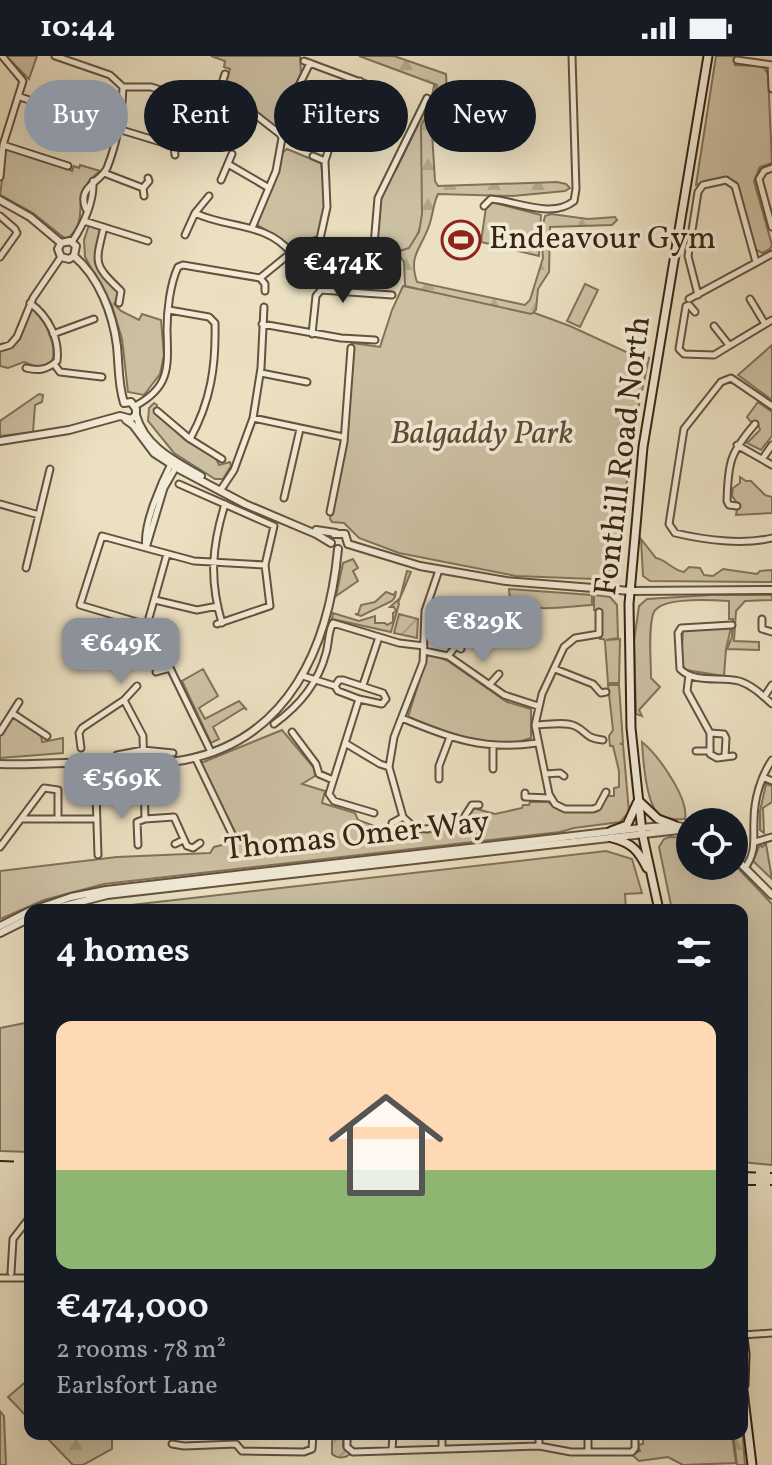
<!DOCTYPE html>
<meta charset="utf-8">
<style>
:root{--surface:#171b24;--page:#20242c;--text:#f1f3f6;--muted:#9ea1a6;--line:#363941;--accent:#8c9099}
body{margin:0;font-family:Vollkorn,serif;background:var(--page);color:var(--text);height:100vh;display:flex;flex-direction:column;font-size:30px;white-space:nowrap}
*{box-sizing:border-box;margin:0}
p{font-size:26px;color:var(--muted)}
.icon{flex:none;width:44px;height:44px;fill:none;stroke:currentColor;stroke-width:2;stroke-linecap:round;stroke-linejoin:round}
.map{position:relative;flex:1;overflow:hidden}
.sheet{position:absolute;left:24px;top:848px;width:724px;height:536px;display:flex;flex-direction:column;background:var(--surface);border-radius:16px;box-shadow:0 8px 32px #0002}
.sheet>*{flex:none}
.banner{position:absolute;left:24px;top:24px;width:724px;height:72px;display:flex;gap:16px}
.controls{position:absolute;left:676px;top:752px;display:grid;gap:16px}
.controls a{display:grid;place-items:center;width:72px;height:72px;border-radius:50%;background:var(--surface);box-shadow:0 8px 32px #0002;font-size:40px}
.price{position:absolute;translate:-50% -68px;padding:0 18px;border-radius:16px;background:var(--accent);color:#fff;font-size:26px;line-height:52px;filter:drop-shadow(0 2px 4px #0008)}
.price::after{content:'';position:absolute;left:50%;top:48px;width:24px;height:18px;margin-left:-12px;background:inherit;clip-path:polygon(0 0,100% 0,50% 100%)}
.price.active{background:#222;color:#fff}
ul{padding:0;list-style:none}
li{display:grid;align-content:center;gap:16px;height:424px;padding:0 32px}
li+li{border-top:2px solid var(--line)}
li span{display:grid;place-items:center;height:248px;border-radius:16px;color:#555}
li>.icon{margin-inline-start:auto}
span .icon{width:144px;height:144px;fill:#fffc;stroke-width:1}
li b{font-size:34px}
h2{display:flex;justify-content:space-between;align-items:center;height:96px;padding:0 32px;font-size:34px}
.tag{padding:0 28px;border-radius:36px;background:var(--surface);box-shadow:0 8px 32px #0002;font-size:28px;line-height:72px}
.tag.active{background:var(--accent);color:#fff}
.status{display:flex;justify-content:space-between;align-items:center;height:56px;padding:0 40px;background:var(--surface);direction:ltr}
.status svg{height:22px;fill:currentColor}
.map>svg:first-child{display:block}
.green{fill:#ccc0a3;stroke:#82725a;stroke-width:2}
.forest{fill:url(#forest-firs);stroke:#82725a;stroke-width:2}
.garden{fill:url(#garden-furrows);stroke:#82725a;stroke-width:2}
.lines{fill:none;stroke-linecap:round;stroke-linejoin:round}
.minor-casing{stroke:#64523d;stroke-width:9}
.tertiary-casing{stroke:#64523d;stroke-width:10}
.secondary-casing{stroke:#372311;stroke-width:11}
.minor{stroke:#f2ebd7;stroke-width:5}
.tertiary{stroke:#f2ebd7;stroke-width:6}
.secondary{stroke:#f2ebd7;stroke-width:7}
.rail{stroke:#372311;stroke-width:2;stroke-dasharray:14 14;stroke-linecap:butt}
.labels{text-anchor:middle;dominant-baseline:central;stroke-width:7;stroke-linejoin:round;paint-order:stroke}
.poi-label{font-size:32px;fill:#372311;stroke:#f2ebd7;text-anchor:start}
.park-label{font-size:32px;font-style:italic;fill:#5c4a36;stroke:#f2ebd7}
.street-label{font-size:32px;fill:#372311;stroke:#f2ebd7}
</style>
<div class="status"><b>10:44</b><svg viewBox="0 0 49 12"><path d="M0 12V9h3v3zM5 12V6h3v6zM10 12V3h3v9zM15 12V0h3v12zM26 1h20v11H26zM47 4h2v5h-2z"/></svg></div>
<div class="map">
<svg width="772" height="1409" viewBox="0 0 772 1409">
<defs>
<pattern id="forest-firs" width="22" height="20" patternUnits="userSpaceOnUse" patternTransform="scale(2)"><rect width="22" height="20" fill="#ccc0a3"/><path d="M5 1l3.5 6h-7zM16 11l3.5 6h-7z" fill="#b0a58b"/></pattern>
<pattern id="garden-furrows" width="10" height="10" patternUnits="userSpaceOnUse" patternTransform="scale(2)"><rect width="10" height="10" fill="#ccc0a3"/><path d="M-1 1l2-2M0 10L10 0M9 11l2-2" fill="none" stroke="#b0a58b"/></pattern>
</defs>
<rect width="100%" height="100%" fill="#ebe0c1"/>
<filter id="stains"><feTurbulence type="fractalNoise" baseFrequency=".0025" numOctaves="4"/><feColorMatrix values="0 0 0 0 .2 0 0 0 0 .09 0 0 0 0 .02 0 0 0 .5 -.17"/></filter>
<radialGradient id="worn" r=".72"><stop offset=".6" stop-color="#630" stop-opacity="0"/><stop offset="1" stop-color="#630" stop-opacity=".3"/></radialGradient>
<path class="green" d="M6 0H37L29 23Z
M211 0H300L301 17 285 53 280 57 286 70 285 79 224 32 230 13 224 11 225 5Z
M716 0H734L735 9 763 10 768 18 772 107 760 111 754 125 772 189 770 193 762 197 754 192 736 126 724 122 696 129Z
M435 25 443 28C438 44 432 61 429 77 421 123 436 151 409 195L394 194 393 188H380L377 184 382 135 397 112 432 40Z
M6 93 63 110 72 115 74 110 79 112 80 109 100 115C65 141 94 161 67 183L63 181 33 157 0 139Z
M287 93 321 107C323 124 330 170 316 182 310 187 300 189 293 191L256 168 272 131 283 96Z
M491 146 541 159 539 200 481 186 486 151Z
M89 169 100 173C94 211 89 207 118 235L119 241 114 248 121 255 139 264 142 258 161 264 164 299 160 318 144 339 128 336 122 283 112 250 85 201 84 184Z
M585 228 598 234 580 271 567 265Z
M403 230 529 255 570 270 637 301 649 302 632 381 617 510 595 523 516 520 399 497 359 482 344 467 332 466 330 463 346 384 352 287 380 291 392 254Z
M34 252C52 272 71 326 24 306L8 312 0 310V295C19 288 22 271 29 253Z
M772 289V344L738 319Z
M39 338 43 339 42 346 35 349 33 376 0 380V365Z
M758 346 772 356V380L761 394 747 387 760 374 758 368 750 365 747 361Z
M154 347 157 349 156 356 185 384 216 402 219 409 230 406 231 410 223 423H215L174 397 148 365 149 352Z
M740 421 746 425H751L765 439 772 441V457L736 459 738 448 732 440 733 432 740 427Z
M641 483 656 502C667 504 672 514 684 516L689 511 700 512 704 519 713 520 723 513 757 518 760 515 772 514V526L650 525 643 520Z
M353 503 358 512 353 515 358 525 336 540 343 507Z
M407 515 411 516 398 547 399 548 391 576 332 563 333 557 359 565 375 560V567H385L387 569 393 566V557L396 555 394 551H390L400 542Z
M509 533 592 539V549C566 550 534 558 510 544Z
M396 535 395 541 392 545 361 560 355 558H358L361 549 375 546 386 536 394 539Z
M594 539 610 541 617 549 618 582 606 584 620 583 619 627H608L605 586 604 583H600L601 554H594Z
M711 539H772V544L745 545 736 555 734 585 759 586V594L727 593 732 581 733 563H729V545C714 544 658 540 653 558 648 576 651 602 651 622L660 631 639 654 642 660 636 658 634 585 639 550 647 543Z
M720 571 731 572 726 593 724 620 686 614 681 607 683 575Z
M126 580 140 596 121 614 107 599Z
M434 599 448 605 507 646 531 653V682C492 697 444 675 408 661L427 600Z
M203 613 218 640 199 652 205 663 239 645 247 654 244 652 213 671 219 683 211 687 182 625Z
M608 629H619L623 687 620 688H623L629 756 620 766 574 772 560 776 104 828 44 844 0 863V815L117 801 210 797 214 791 238 785 201 707 282 674 314 712 315 720 302 728 325 735 322 747 355 757 358 764 388 775 396 774 397 770 394 768 401 765C416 777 444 779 461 767 466 764 469 757 473 752L495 758 522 752 523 749H529L530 746H548L559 754 594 756 601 751 607 740H614V732L619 731V715L613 690H610L609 680 613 674Z
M13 661 41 679 42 686 63 682V697L0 702V679Z
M642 686C658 699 689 742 685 763 677 764 661 763 656 755 646 742 643 703 642 686Z
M766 728 772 730V746L763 752 764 777 760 774V755Z
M670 781 690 782V810L734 808 772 848V1109L742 1106V854H672L659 791 664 783Z
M760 788 762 791 766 788 772 823 753 805Z
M606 795 632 803 642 837 625 838 626 854H87Z
M30 966V1096L0 1095V972Z
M0 1355 4 1360 6 1409H0Z
M643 1378H732L736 1407 683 1409 668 1401 639 1405 631 1398 640 1395 637 1389 643 1388Z"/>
<path class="forest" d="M359 0H394L446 18 447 39 432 76 435 125 438 130 557 126 566 128 570 132 565 135 513 140 438 138C433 148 433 159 429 170 421 193 408 199 417 226L525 249 530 244 543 202 541 177 545 160 551 158 588 163 615 161 617 164 612 169 550 171 549 216 538 233 536 254 531 258 405 230 404 206 397 196 409 192 419 176 422 158 421 70 433 46 437 29Z
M30 1322V1364L8 1341Z
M742 1370 745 1409H737L733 1378H742Z
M43 1378H112V1393L83 1409H73Z"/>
<path class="garden" d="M399 558 418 563 417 582 394 577Z
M344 1379 343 1390 351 1398C345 1402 338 1403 332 1398V1380Z"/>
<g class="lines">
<g class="minor-casing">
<path id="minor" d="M55 0 110 19 123 31H151L211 50 216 46 225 18
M737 4 772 9
M304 5 390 37
M771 9 772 33
M20 41 66 56V63L61 68
M235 43 280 78 282 82 276 115 252 172
M66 56 71 50 69 43
M285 58 310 7
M337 67 366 78
M118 73 174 90
M3 89 68 110
M175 99 174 90 180 82
M313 100 325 105
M228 108 269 132
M772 112 764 115 759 123 772 171
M104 117 143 132 149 125 148 122
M0 121 3 89 23 25 2 0
M221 124 232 98
M143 132 144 140
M484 150 491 143C516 145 552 163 574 145L576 133 572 0
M86 153C76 131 101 126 107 112 117 87 122 57 123 31
M195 157C228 173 267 166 291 197
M0 160 15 173 17 177 0 201
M84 165 148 185
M104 171C95 208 93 208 121 235L119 247
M185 179 195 157 209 140
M320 183 329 186 392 190
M72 186C83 169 94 146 93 125
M374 189 378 142 427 42
M260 222 265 228V235
M698 239 688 200 698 136 703 129 726 124 735 130 756 206
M689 243 772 198
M750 243 765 268
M169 254 209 261 215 267C216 310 211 345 190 383
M695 256 689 249 686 250 679 293 684 298 714 299 772 264
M262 268 341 282 375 284
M714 270 729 289
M53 278 94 263
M312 278 316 240 321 234 392 239
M0 292 10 289 17 281 33 242 61 201
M54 308 60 316 102 321
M26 312C38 315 47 314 57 305 60 283 48 260 30 247
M261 317 307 326
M135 350C171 331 168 310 167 274 167 255 170 228 178 211L183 209 260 222 298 191 320 183 327 151 325 105 337 67 360 25
M772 350 731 322 721 326 684 373 669 468 675 477C704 484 743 489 772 482
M157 355 190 383 222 403
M253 362 343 381
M737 389 772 409
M763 402 772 389
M179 428 274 470 265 509 270 550 217 568
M220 435 234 414 253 362 261 312 264 251
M284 442 300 373
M0 448 39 459
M737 450 729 449 727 445C728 406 730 397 755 368
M330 456 344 386 351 292
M146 491C142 470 162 425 172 406
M146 492 164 432 176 411
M167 498 147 569 80 549 102 480 194 505 265 509
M26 512 50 413
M439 514 425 555 423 606 394 681 389 711 403 761 415 772 427 773 456 767 463 763 472 749H479
M155 544 197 554 218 550
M599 556V578L575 582 564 591 542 638 535 669 549 738 555 748 565 753H593L598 751 606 736
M762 563V573L772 576
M222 567C209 523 212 490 225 448
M732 569 681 572 678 577 680 613C695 628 720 620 739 625 752 629 762 639 772 648
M424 595 448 600 504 639 538 650
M448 600 456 590 461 593
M555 613 593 628 601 637 606 636
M156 616 170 612 211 696
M689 619 687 635 710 677V698L717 702 733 700
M303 620 335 630 338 635 359 643 382 648 386 643 383 637 343 624H339L335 630
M363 629 379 581
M489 629 499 618
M764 641 772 629
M359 643 329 738 334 745 374 757
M124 644 137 630
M12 657 47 680
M402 662C449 682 485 695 537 687
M274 668C299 650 318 628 326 597 329 587 328 575 333 567L399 587 424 590
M535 669C547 669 564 665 575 670 588 676 584 682 603 684
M0 676 19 646
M292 676 316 708 319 718 333 724
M710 677 724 678 726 682 725 700
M345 687 380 708 389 711
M493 690V713
M81 692 79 677 82 672 124 644 143 680 145 763 174 761 187 790 193 792 200 787
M696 695H710
M195 701 232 778
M117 703V699L143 694 173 697
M95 707 98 799
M121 718 168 717
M545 718 560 717 564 720
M763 721 772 725
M439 723V710L450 681
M525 737V741L550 742
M22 763H97
M391 774 392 767 403 761
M755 786 772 781
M175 788 183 784
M138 789 137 766 145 763
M0 791 44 732 58 734V763
M745 812C757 795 753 783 754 764 754 743 761 720 772 704
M11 1217 13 1183 30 1161
M0 1222H30
M742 1279 772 1277
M347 1378V1391L353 1396 539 1390 571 1396H632L635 1392V1378
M442 1378V1393
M539 1378V1390
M172 1388 184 1390 236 1388 242 1395 304 1396 312 1393 313 1378
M392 1394 393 1378
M588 1396V1378"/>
</g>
<g class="tertiary-casing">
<path id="tertiary" d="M0 144 30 161 61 187 70 185 76 190 74 200C99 221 113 258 117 290 119 310 118 328 124 347
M61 187 58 193 61 201 69 203 74 200
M136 359C145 391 175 405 201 420
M126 364 133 369 154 397 177 412 245 448 316 478 331 487
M0 385 69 374 120 360 131 363 136 359V353L131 346 124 347
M316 474 336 477
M334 478H345L348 488
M348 488 420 510 506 525 631 535 772 534
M0 708C23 709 45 707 67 707 106 707 146 711 184 704 289 684 329 590 338 493
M734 801 772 839
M33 854 71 841 106 834 641 772 674 769 690 773
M49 854 107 839 688 773
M0 870 30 855
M0 877 30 862"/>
</g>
<g class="secondary-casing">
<path id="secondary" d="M639 745 658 763 674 769
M611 775 627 769 637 747
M612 782C632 787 638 794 647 812
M659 854 642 776 631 672 629 548 643 391 708 0
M742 1273 745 1298 744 1329
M742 1326 752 1409"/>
</g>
<use href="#minor" class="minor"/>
<use href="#tertiary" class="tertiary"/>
<use href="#secondary" class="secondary"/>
<path class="rail" d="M0 1105 30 1106
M742 1116 772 1117
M742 1129H772"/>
</g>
<defs>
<g id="stadium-ring" transform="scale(2)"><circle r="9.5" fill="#f2ebd7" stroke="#8f2418" stroke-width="1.5"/><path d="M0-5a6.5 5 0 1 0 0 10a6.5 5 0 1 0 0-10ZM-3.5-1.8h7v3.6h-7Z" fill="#8f2418"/></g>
</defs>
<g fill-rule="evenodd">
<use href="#stadium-ring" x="461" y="184"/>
</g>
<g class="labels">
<g class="poi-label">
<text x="489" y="184">Endeavour Gym</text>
</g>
<g class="park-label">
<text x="482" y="379">Balgaddy Park</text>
</g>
<g class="street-label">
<text transform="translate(624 400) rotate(-83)">Fonthill Road North</text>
<text transform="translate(357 781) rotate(-6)">Thomas Omer Way</text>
</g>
</g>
<rect width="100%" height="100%" filter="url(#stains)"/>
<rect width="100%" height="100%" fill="url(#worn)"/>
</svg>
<div class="controls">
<a><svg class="icon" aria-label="locate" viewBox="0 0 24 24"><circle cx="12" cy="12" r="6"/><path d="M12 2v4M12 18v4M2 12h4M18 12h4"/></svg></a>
</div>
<b class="price active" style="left:343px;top:249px">€474K</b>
<b class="price" style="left:483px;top:608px">€829K</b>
<b class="price" style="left:121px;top:630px">€649K</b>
<b class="price" style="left:122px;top:765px">€569K</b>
<div class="banner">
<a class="tag active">Buy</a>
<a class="tag">Rent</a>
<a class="tag">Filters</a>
<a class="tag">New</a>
</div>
<section class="sheet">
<h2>4 homes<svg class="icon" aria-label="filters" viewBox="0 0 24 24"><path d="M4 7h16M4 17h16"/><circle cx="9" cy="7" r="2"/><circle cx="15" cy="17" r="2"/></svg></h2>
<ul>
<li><span style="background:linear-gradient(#ffd9b3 60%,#8fb573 0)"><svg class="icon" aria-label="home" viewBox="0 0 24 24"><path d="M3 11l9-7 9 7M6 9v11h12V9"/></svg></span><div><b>€474,000</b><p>2 rooms · 78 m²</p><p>Earlsfort Lane</p></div></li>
</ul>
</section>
</div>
